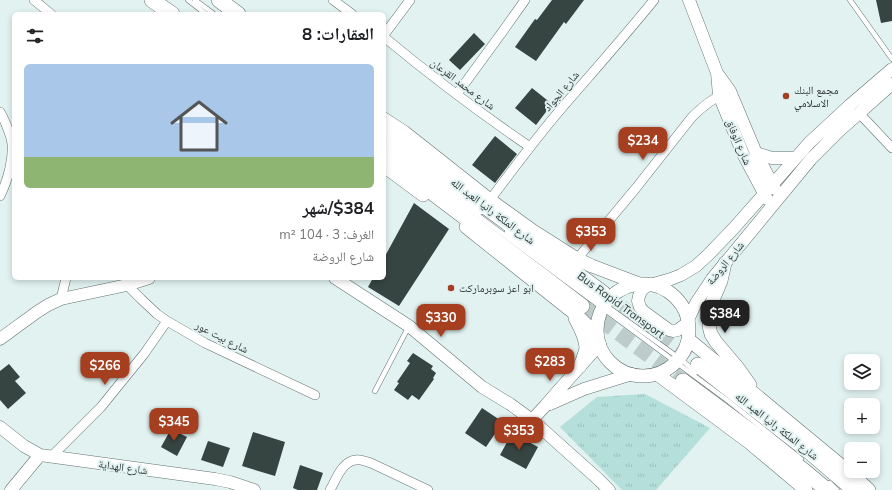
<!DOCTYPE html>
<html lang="ar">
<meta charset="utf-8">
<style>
:root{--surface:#fff;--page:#f6f6f6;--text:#202124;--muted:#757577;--line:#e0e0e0;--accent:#a63e20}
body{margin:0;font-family:Mulish,"Noto Naskh Arabic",sans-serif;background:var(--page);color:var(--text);direction:rtl;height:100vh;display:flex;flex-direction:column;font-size:15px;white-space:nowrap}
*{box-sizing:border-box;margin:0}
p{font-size:13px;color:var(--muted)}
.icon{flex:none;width:22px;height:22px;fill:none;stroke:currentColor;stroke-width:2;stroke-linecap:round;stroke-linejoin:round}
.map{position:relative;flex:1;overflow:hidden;direction:ltr}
.sheet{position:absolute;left:12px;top:12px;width:374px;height:268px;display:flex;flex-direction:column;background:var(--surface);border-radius:6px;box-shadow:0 2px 6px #0003;direction:rtl}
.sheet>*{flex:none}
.fabs{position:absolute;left:844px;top:354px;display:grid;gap:8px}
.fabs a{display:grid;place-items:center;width:36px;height:36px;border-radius:6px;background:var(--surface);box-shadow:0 2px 6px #0003;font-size:20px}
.price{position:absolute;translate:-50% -34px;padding:0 9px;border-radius:8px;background:var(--accent);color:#fff;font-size:13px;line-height:26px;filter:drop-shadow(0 1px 2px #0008)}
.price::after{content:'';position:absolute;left:50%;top:24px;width:12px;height:9px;margin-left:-6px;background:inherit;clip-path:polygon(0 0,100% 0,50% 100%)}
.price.on{background:#222;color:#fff}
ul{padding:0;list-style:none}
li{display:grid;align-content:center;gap:8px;height:212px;padding:0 12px}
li+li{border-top:1px solid var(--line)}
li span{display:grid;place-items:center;height:124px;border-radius:6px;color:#555}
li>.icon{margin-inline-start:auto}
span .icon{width:72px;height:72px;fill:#fffc;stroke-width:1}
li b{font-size:17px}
h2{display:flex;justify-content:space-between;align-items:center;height:48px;padding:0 12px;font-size:17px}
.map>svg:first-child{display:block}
.grass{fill:url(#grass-tufts)}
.building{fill:#364442}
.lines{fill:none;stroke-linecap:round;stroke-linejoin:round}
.primary-tunnel{stroke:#bdccca;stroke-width:15;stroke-dasharray:15 8;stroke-linecap:butt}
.service-casing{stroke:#647371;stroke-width:5.5}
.minor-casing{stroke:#647371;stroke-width:10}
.tertiary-casing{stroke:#647371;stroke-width:13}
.secondary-casing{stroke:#647371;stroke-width:14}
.primary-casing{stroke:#647371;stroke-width:16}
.service{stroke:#fff;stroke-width:4.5}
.minor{stroke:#fff;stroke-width:9}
.tertiary{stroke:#fff;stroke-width:12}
.secondary{stroke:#fff;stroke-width:13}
.primary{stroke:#fff;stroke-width:15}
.poi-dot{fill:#a63e20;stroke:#e1f2f0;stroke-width:1.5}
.labels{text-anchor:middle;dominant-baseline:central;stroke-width:4;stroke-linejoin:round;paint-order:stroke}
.street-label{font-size:11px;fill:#2d3433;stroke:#e1f2f0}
.poi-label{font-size:11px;fill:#2d3433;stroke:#e1f2f0;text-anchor:start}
</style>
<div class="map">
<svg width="892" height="490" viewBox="0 0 892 490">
<defs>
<pattern id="grass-tufts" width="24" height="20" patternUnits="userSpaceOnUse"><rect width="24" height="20" fill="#b5dfda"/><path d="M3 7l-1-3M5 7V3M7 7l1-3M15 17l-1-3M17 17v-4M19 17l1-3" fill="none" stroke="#9cc0bc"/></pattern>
</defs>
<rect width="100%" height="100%" fill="#e1f2f0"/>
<path class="grass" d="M645 394 710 428 656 490H622L560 427 597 397Z"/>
<path class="building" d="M552 0H584L566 24 564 22 536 61 515 47 535 19 537 20Z
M876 0H892V21L881 23Z
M474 33 485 44 460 70 449 60Z
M532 88 552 104 536 125 515 108Z
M495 136 517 154 495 183 472 165Z
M414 203 449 229 399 306 368 287 373 278H384V258Z
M413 353 433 366 431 369 436 373 433 378 434 379 419 400 412 395 408 400 394 390 399 383 397 382 410 363 407 361Z
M9 364 20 377 15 381 26 393 8 409 0 400V371Z
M482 408 503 422 486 447 465 433Z
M171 429 187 437 177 456 161 447Z
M253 432 285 442 275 476 242 466Z
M512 433 538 447 526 469 500 455Z
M208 441 230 448 223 467 201 460Z
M300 465 323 473 317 490H298L293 488Z"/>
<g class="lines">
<path class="primary-tunnel" d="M603 293 698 365
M582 306 683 381"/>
<g class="service-casing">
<path id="service" d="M188 0 206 14
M195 0 214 14
M850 0 892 59
M384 140 481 212
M384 145 555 273 727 400 801 459
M507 232 562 274 679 358 696 372
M375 391 409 326
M830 483 837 490"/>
</g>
<g class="minor-casing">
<path id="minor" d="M34 0 51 14
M333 0 352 14
M384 35 410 0
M384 37C431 76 480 113 530 147
M457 94 503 31 525 0
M0 112C5 120 8 129 11 138 15 155 8 180 0 196
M859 113 892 148
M490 200C513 169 536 138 561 109 592 73 624 37 654 0
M577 259 636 188 692 117C702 107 711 99 725 93
M127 285 141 299 157 314 167 321 205 343 315 395
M61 299 66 278
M51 457 101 407 144 354 167 321
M330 490C336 480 342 461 356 460 361 459 366 462 371 463L428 490"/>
</g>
<g class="tertiary-casing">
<path id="tertiary" d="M689 0 717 73 719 95 743 154 767 199
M892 69 850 105 809 143 734 228 709 254 696 266 681 275 671 279 650 285 645 287 641 291 639 296 638 301 640 307 643 311 669 330 673 331 678 330 686 324 696 303 712 279 811 159 839 131 892 84
M717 73 730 91 756 153 775 189
M756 153 772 158H795
M335 278 409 326 482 387 510 404 532 420 598 479 609 490
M0 339 37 312 48 305 61 299 127 285 149 278
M550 404 584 389 632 374
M532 420 545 406 558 391 600 344
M0 427 24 446 40 455 215 479 230 482 254 490
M11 490 40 455"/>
</g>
<g class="secondary-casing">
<path id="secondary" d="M384 119 404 132 490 200 533 231 577 259 592 266 642 285
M384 166 423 195
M466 227 579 317 598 336
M725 263 721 281 710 307 709 317V326L711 334 716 342 738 368 750 385
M597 330a46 46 0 1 1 92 0a46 46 0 1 1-92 0Z
M575 318C580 327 586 338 586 348 585 354 582 361 580 366
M688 339 855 477 869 490
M657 374 750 443 806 490"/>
</g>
<g class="primary-casing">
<path id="primary" d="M152 0 172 14
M219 0 238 14
M384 128 487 208 603 293
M384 156 582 306
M698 365 812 454 854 490
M683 381 803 470 827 490"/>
</g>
<use href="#service" class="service"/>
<use href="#minor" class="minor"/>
<use href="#tertiary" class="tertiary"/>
<use href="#secondary" class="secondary"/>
<use href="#primary" class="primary"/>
</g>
<g class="poi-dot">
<circle cx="786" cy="96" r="4"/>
<circle cx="451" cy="288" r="4"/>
</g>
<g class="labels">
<g class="street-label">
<text transform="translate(463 84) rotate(37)">شارع محمد القرعان</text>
<text transform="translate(561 91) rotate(-50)">شارع الجواد</text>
<text transform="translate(739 142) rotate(67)">شارع الوفاق</text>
<text transform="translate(493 211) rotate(37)">شارع الملكة رانيا العبد الله</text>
<text transform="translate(725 263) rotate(-51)">شارع الروضة</text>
<text transform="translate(621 305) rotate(36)">Bus Rapid Transport</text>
<text transform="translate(222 337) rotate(27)">شارع بيت عور</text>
<text transform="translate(777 426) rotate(38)">شارع الملكة رانيا العبد الله</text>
<text transform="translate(123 467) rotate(8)">شارع الهداية</text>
</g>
<g class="poi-label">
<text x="794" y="90">مجمع البنك<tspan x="794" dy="13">الاسلامي</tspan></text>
<text x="459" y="288">ابو اعز سوبرماركت</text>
</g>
</g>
</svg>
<div class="fabs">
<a><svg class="icon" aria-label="layers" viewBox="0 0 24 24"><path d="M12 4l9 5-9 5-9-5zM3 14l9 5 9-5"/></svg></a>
<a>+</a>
<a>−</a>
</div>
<b class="price" style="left:643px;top:161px">$234</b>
<b class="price" style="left:591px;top:252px">$353</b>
<b class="price on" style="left:725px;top:334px">$384</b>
<b class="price" style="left:441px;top:338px">$330</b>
<b class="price" style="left:550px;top:382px">$283</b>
<b class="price" style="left:105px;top:386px">$266</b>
<b class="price" style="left:174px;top:442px">$345</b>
<b class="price" style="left:519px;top:451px">$353</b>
<section class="sheet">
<h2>العقارات: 8<svg class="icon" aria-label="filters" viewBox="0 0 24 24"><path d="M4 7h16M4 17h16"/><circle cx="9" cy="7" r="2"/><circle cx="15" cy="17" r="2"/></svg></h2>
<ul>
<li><span style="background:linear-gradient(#a9c7e8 75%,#8fb573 0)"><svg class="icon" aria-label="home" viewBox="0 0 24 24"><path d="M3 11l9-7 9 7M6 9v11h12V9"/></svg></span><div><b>$384/شهر</b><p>الغرف: 3 · 104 m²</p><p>شارع الروضة</p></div></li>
</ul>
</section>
</div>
